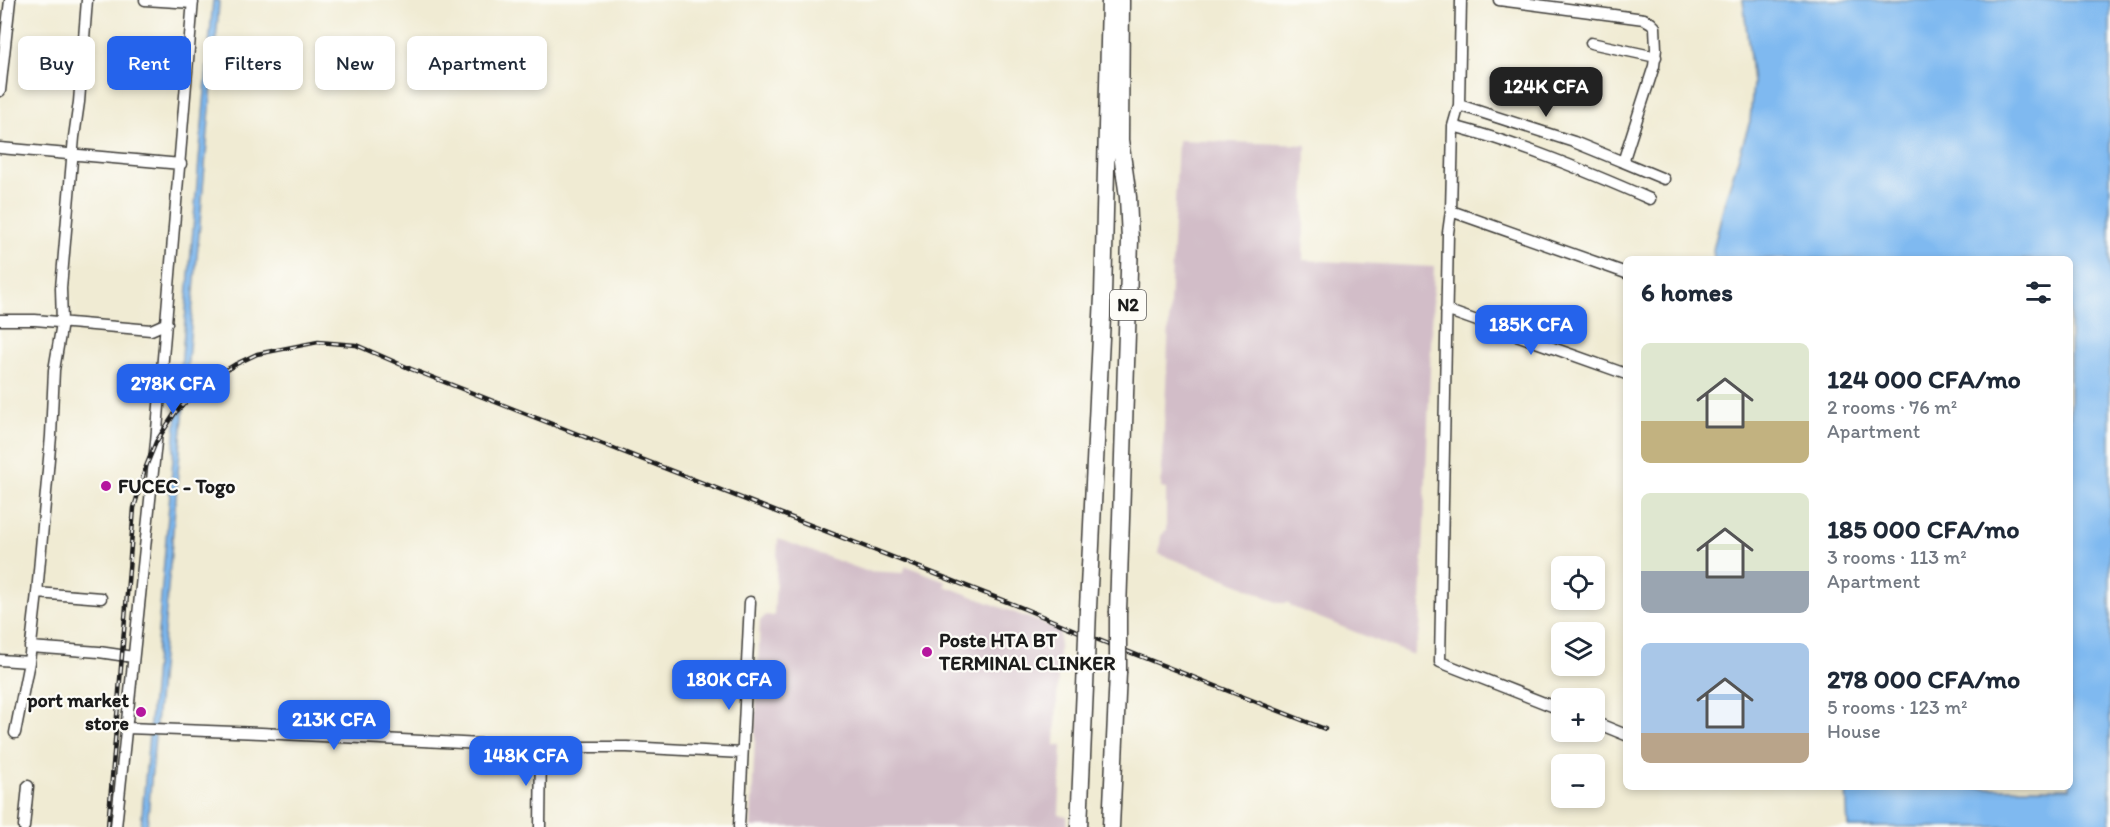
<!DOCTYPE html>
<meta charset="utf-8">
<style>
:root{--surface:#fff;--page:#f2f2f3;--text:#1f2937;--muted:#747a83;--accent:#2563eb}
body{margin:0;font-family:Itim,sans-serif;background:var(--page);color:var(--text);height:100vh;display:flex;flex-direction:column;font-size:22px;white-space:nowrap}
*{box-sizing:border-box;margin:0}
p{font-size:20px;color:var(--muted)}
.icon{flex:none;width:33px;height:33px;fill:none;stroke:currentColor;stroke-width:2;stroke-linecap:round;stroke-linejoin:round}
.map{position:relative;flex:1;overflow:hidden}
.panel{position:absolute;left:1623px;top:256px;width:450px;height:534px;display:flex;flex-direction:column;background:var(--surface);border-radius:9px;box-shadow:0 3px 9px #0003}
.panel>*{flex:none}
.top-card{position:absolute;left:18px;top:36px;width:570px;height:54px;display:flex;gap:12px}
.controls{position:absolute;left:1551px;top:556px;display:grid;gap:12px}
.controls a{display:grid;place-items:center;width:54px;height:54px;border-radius:9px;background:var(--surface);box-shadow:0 3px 9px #0003;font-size:30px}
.price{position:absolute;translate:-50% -51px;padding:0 14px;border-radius:12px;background:var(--accent);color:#fff;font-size:20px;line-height:39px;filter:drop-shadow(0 2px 3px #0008)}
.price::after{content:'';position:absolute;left:50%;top:36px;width:18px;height:14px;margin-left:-9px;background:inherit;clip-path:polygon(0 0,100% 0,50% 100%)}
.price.active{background:#222;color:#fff}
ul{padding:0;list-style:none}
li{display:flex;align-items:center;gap:18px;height:150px;padding:0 18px}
li span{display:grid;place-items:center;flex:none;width:168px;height:120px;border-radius:9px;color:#555}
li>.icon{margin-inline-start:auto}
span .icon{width:72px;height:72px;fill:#fffc;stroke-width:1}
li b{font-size:26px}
h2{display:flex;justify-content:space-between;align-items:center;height:72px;padding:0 18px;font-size:26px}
.pill{padding:0 21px;border-radius:9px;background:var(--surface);box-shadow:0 3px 9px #0003;font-size:21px;line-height:54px}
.pill.active{background:var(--accent);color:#fff}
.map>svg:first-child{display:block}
.industrial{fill:#d2bdc8}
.water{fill:#7fb9f0;stroke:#4e6a86;stroke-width:1.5}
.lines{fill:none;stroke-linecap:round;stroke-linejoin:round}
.minor-casing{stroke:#3c3b37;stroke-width:13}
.highway-casing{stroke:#3c3b37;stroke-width:19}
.minor{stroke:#fff;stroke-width:10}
.highway{stroke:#fff;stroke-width:16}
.rail-casing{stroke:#1c1c1c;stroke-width:4.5}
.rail{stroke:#fdfcf7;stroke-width:2;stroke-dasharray:7;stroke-linecap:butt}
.highway-bridge-casing{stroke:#3c3b37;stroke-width:19;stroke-linecap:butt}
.highway-bridge{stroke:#fff;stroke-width:16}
.poi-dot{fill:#b5179e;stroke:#fdfcf7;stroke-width:2}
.labels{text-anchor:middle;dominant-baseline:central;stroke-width:4.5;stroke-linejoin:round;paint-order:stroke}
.shield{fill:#fdfcf7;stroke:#605f5e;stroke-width:1.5}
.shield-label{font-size:18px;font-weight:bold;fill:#1c1c1c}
.poi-label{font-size:20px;font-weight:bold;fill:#1c1c1c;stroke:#fdfcf7;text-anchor:start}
</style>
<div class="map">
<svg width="2110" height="827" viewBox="0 0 2110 827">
<rect width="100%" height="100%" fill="#fdfcf7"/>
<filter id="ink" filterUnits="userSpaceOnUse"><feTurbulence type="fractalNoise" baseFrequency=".0167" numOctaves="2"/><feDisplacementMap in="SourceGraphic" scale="12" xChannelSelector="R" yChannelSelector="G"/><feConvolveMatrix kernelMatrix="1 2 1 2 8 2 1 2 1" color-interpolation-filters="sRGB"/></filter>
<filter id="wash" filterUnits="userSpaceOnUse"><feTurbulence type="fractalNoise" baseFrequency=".008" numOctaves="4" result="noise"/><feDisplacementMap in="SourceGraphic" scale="24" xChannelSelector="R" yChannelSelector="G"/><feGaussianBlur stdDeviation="1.35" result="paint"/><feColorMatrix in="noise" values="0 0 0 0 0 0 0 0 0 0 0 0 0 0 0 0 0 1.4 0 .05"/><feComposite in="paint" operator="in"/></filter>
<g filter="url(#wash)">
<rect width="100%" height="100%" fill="#f0ebd3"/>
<path class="industrial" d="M1178 140 1306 145 1303 260 1434 267 1420 632 1413 655 1292 607 1289 603H1279L1241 585 1159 554 1161 536 1166 530V489L1161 488Z
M778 539 866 571 903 573 906 566 946 581 945 586 1060 630 1055 745 1062 746 1059 815 1067 816V827H751L760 621 766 615 774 616Z"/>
<path class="water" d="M213 0H219L218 17 147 827H141Z
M1743 0H2110V827H1848L1846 788H2070V260L1714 259 1713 250 1725 200 1750 121 1753 83Z"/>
</g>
<g filter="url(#ink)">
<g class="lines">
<g class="minor-casing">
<path id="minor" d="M145 0 193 3
M1461 0 1459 105 1453 126 1451 211 1448 233 1440 662 1562 710
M1499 0 1644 19 1651 23 1655 27 1656 49 1654 66 1623 162 1664 179
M1591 43 1656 57
M0 91 10 0
M1459 105 1574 142 1623 162
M1453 126C1521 144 1586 171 1650 199
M0 148 181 164
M1451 211 1626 273
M1446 310 1626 374
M0 320H35L151 330 167 323
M37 593 101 598
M30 647 99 652 133 657
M0 660 29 662
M1594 722 1626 735
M127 728 261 733 541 747H627L742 753
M15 733 29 662 37 593 51 436 54 370 62 323 61 288 74 137 79 102 87 0
M24 827 28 786
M116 827 156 442 193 0
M540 827 541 747
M739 827 750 602"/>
</g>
<g class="highway-casing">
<path id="highway" d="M1088 608 1103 296 1110 0
M1118 611 1130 240 1128 197 1120 140 1121 0
M1079 827 1086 663
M1111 827 1118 673"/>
</g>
<use href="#minor" class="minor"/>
<use href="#highway" class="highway"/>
<g class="rail-casing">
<path id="rail" d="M108 827 134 508 145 469 156 442 175 413 194 394 215 377 236 364 257 354 318 342 356 345 411 369 1025 609 1091 637 1325 729"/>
</g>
<use href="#rail" class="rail"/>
<g class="highway-bridge-casing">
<path id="highway-bridge" d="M1118 611V673
M1086 663 1088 608"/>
</g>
<use href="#highway-bridge" class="highway-bridge"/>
</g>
</g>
<g class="poi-dot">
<circle cx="106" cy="486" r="6"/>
<circle cx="927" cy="652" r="6"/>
<circle cx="141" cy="712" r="6"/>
</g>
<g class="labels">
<rect class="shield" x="1110" y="290" width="36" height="30" rx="4.5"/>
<g class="shield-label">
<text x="1128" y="305">N2</text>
</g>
<g class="poi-label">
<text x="118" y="486">FUCEC - Togo</text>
<text x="939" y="640">Poste HTA BT<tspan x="939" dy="23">TERMINAL CLINKER</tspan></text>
<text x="129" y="700" text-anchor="end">port market<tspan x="129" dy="23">store</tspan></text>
</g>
</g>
</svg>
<div class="controls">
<a><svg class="icon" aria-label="locate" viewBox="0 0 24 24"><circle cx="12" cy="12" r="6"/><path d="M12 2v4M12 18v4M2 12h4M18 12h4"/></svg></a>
<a><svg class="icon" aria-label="layers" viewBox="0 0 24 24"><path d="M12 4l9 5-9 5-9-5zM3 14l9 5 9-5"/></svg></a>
<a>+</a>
<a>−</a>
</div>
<b class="price active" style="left:1546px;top:118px">124K CFA</b>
<b class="price" style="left:1531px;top:356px">185K CFA</b>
<b class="price" style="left:173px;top:415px">278K CFA</b>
<b class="price" style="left:729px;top:711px">180K CFA</b>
<b class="price" style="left:334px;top:751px">213K CFA</b>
<b class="price" style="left:526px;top:787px">148K CFA</b>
<div class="top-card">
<a class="pill">Buy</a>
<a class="pill active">Rent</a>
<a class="pill">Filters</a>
<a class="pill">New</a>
<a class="pill">Apartment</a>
</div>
<section class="panel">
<h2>6 homes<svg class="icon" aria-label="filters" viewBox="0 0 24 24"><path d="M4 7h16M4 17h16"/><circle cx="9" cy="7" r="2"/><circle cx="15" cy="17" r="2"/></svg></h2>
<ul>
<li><span style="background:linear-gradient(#dfe7d0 65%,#c2b280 0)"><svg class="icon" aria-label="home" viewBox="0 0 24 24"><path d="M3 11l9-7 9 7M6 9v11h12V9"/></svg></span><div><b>124 000 CFA/mo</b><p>2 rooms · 76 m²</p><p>Apartment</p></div></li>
<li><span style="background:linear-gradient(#dfe7d0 65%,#9aa5b1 0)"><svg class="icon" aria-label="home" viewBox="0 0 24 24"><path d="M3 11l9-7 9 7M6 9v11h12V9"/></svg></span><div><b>185 000 CFA/mo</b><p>3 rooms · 113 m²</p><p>Apartment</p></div></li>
<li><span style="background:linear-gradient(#a9c7e8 75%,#b9a48a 0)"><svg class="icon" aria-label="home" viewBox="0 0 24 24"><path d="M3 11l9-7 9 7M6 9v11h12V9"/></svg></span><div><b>278 000 CFA/mo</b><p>5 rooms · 123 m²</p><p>House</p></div></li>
</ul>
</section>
</div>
